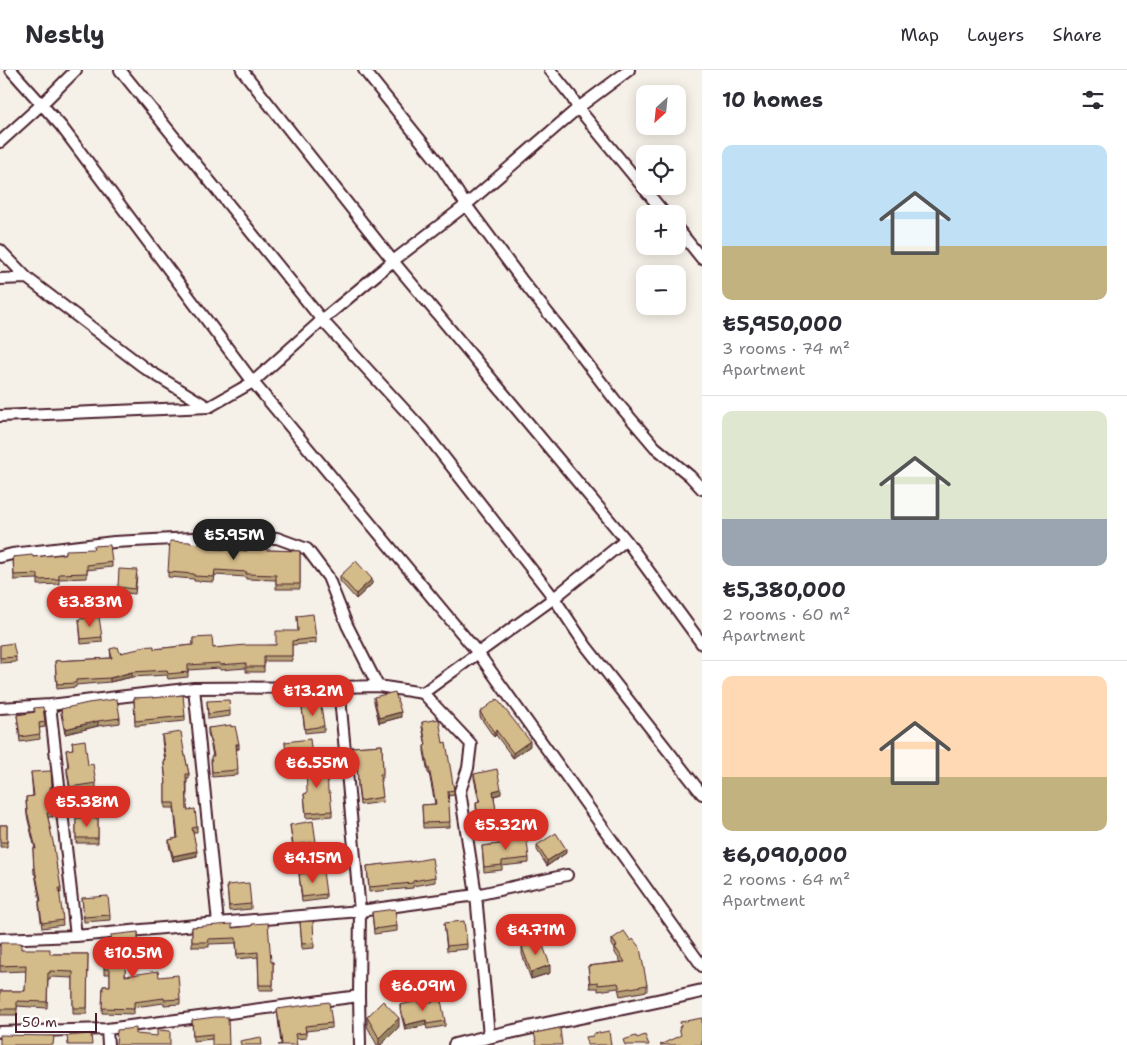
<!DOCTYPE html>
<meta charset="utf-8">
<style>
:root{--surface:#fff;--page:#f7f7f7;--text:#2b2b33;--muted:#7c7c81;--line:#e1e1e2;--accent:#d93025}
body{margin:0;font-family:"Shantell Sans",sans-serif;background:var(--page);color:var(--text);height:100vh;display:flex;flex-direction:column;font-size:19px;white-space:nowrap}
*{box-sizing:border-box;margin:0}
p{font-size:16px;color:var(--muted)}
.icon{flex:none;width:28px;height:28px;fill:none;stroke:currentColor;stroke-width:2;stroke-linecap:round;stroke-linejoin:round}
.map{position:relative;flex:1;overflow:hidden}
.drawer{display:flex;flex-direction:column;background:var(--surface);width:425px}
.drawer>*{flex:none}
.needle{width:32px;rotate:207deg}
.controls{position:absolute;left:636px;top:15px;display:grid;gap:10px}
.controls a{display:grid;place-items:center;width:50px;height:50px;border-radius:10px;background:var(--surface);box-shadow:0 2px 12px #0003;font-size:25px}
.scale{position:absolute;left:15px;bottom:12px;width:82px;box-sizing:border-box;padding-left:5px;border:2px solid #4a1f2b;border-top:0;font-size:14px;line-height:18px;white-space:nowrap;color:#4a1f2b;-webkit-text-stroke:4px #fff;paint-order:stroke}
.price{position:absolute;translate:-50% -42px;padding:0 11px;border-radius:18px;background:var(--accent);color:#fff;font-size:16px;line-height:32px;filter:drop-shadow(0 1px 2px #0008)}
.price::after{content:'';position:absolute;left:50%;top:30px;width:15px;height:11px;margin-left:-8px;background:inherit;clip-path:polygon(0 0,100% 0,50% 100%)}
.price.selected{background:#222;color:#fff}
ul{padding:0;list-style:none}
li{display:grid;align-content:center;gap:10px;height:265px;padding:0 20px}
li+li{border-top:1px solid var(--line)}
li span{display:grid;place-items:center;height:155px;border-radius:10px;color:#555}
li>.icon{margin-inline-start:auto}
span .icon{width:90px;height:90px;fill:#fffc;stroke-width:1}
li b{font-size:21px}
h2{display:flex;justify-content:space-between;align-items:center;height:60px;padding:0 20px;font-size:21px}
header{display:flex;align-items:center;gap:30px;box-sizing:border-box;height:70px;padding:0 25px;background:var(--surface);border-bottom:1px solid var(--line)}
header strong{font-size:24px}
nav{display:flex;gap:28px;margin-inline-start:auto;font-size:18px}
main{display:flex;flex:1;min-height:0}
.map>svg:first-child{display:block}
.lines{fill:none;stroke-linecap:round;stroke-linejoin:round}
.minor-casing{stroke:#4a1f2b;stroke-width:14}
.tertiary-casing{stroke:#4a1f2b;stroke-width:16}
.minor{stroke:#fff;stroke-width:10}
.tertiary{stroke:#fff;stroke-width:12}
.wall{fill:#b6a177;stroke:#4a1f2b}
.shaded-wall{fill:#948361;stroke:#4a1f2b}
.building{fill:#d4bb8a;stroke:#4a1f2b}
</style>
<header>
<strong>Nestly</strong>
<nav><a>Map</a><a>Layers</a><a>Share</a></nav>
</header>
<main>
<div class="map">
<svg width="702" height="975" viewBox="0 0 702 975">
<rect width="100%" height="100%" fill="#f6f1e8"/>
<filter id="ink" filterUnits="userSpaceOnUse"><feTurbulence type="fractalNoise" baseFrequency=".02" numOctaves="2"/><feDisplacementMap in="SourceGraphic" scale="10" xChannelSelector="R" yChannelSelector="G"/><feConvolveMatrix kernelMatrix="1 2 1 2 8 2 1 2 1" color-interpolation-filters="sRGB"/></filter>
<g filter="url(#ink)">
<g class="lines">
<g class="minor-casing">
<path id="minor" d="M11 0 61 56 253 312 478 583 702 896
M120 0 322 250 423 360 554 528 586 576 702 724
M242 0 393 191 626 470 702 574
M364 0 438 92 466 135 521 209 570 271 615 330 655 377 690 406 702 419
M550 0 571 26 578 38 629 0
M0 72 42 34 76 0
M678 159 702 189
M0 180 27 208 146 299 208 337
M0 209 27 208
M0 346 209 337 253 312 322 250 393 191 466 135 578 38 665 144
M0 487 12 484 114 472 193 468H277L307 479 328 507 347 555 378 616
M194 618 218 853
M50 635 76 866
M0 638 50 635 194 618 339 617
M0 869 76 866 218 853 360 841 476 825 567 805
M359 926 360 975
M107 959 108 975
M0 962 107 959 359 926 360 841 339 617 378 616 423 623
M489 966 476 825 460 721 468 698 471 674 423 623 554 528 626 470"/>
</g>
<g class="tertiary-casing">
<path id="tertiary" d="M455 975C537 954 620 940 702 921"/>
</g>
<use href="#minor" class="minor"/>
<use href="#tertiary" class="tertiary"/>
</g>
<path class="wall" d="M190 473 216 479 247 481 266 480 300 481V519H276V510L246 509V507L215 505 214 512 194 511V509L168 507V502Z
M13 487H33L112 492V497L87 500V508L59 509V514L38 515V509L14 510Z
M137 505 135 524 118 522V517Z
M340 506 372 514 356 529 340 511Z
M297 546 316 568V573L292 575V591H264V602H246V598L220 600V598L188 600V607L168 609 167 605 132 607 110 612 76 615V617L57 619 55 591 111 588 110 579 120 583 154 579 193 575V568L213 578 276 575 298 561Z
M79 549 102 567V572L81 574Z
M0 575 16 587V592L0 593Z
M374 627 401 647 379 653 374 632Z
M134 628H153L185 646V651L135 656Z
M207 631 230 641V646L208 649Z
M34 638 45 652V657L39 658 40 669 20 672 17 645 34 642Z
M302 638 324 656V661L305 663Z
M61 639 120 648V653L98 656 65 664 61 644Z
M480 642 530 676 513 688 496 665 494 667 480 647Z
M422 652 443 673 454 720V725L448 726 450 757 423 758 422 735 435 734 429 703H428L424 681V676H426L422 657Z
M231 657 239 679H236L238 705 212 707 211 691 213 686 208 663V658Z
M162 665 184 681 189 704V709H187V740L197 757V762H193L197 786 173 791 169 775V770L177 768 174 738H165V714H166L164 696V691H165L162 670Z
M72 672 88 695 96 713V718L70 722 67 703V698H68L66 680 73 679Z
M285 672 312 687V692L287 695Z
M382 675 383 708 381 709 383 732 360 735 358 718 357 691H353L352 677Z
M31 702 52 717V722H51L53 747H48L57 799 61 818V823H59L63 855 42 858 39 836V831H40L35 804H34L33 779H35L27 746 26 732V727L33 726Z
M474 704 501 724 494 726 498 759 479 761 476 737V732L479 731 474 708Z
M328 722 332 741V746L306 748 304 724Z
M76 748H98V773H76Z
M0 755H7V777H0Z
M290 755 316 772V777L293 780Z
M507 766 529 788V793L502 796V800L484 802 482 776 507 773Z
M537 775 566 783 547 796 537 780Z
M410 792 435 807V812L413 816V818L369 822 367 796Z
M299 804 326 824V829L302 832Z
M227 815 251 834V839L229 841Z
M82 828 110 845V850L84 852Z
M372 842 397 856V861L374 864Z
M300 852 314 873V878L302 879Z
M444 853 467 874V879L447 881Z
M192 857 232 858 271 892H273V920H259L258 887 237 889 236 873 209 874V877H192Z
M138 862V878L126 879 125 906 159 907 180 929V934L164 935V933L134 937V944L102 943 103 916H110V904H104V899L112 882Z
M612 869 647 915V921L620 926 618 918 598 921V918H590L588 896 621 892 615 883V879L612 875Z
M0 873 21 879 50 884H88L87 944H73V908L50 907V909H48L47 938 17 936V945H0V921H25L26 901 0 902Z
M522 877 550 903 531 909 522 884Z
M419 934 445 951V956L427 959 426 955 405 960 400 940V935Z
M277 939 332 953V958L306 961V968L296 969 281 974Z
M367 947 399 957 381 975H377L367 956Z
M192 950 229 975 212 969 193 971Z"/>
<path class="shaded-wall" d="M372 509V514L356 529V524Z
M132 602V607L110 612V608Z
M401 642V647L379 653V648Z
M98 651V656L65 664V659Z
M496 660V665L494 667V662Z
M530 671V676L513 688V683Z
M236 674H239V679H236Z
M501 719V724L493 726V721Z
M566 779V783L547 796V791Z
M197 781V786L173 791V786Z
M550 895V903L531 909V902Z
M399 948V957L381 975H379V968Z
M426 950V955L405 960V955Z"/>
<path class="building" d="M170 471 190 472V473L216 475V479L247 481V477L266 478V480L300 481V514H276V505L246 504 247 502 215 500 214 507 194 506V504L168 502Z
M110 475 112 492 87 495V503L59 504V509L38 510V504L14 505 13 487 32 485 33 487 66 484V480L94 479 93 476Z
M356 491 372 509 356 524 340 506Z
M119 499 137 500 135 519 118 517Z
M313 544 316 568 292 571V586H264V597H246V593L220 595V593L188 595V602L168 604 167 600 132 602 110 608 76 610V613L57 614 55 591 112 588 110 579 118 577 120 583 139 579V577L154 576V579L193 575V568L212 567 213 578 246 575H276V561H298L297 546Z
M99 547 102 567 81 569 79 549Z
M13 573 16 587 0 588V575Z
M395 622 401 642 379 648 374 627Z
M183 625 185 646 135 651 134 628 153 627V628Z
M117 629 120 648 98 651 65 659 61 639 88 633Z
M497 629 530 671 513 683 496 660 494 662 480 642Z
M229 630 230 641 208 644 207 631Z
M321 635 324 656 305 659 302 638Z
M43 637 45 652 39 653 40 664 20 667 17 645 35 642 34 638Z
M439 649 443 673 446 672 454 720 448 721 450 752 423 753 422 735 436 734 429 698H428L424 676 426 675 422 652Z
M231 655V657L235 656 239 674H236L238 700 212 702 211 686H214L208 658Z
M181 662 184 681 189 704H186L187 740 195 739 197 757 192 758 197 781 173 786 169 770 178 768 174 733H165V714H166L164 691H166L162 665Z
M310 669 312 687 287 690 285 672Z
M85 670 88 695 93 694 96 713 70 717 67 698H69L66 680 73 679 72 672Z
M382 675 383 704H380L383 727 360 731 358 713 357 686H353L352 677Z
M327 693 328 722H330L332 741 306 743 304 724 307 723 306 694Z
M497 699 501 719 493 721 498 754 479 756 476 732 480 731 474 704Z
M51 701 52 717H50L53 742 47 743 54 777 57 799H58L61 818H59L63 850 42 853 39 831H41L35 799H34L33 779H36L27 741 26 727 34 726 31 702Z
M76 748H98V768H76Z
M313 751 316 772 293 775 290 755Z
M0 755H7V772H0Z
M526 763 529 788 502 791V795L484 797 482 776 508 773 507 766Z
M556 763 566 779 547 791 537 775Z
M432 788 435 807 413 811V813L369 817 367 796 410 791V792Z
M323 801 326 824 302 827 299 804Z
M249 813 251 834 229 836 227 815Z
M108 826 110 845 84 847 82 828Z
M395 839 397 856 374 859 372 842Z
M313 851 314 873 302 874 300 852Z
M464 851 467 874 447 876 444 853Z
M268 853 271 892H273V915H259L258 882 237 884 236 868 208 869 209 872H192V857L232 854V858L252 856V854Z
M624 861 631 871 633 869 640 878 647 915 620 920 618 913 598 915V912L590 913 588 896 625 892 615 877 617 876 612 869Z
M138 862V873L126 874 125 906 158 901 159 907 178 905 180 929 164 930V928L134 932V939L102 938 103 916H110V899H104V881L112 882 111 865Z
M541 870 550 895 531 902 522 877Z
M0 873H21V879H50V884H88L87 938H73V902L50 901V903H48L47 932 17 931V939H0V921H25L26 895 0 896Z
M441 930 445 951 427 954 426 950 405 955 400 935 418 931 419 934Z
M383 931 399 948 379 968 367 947Z
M329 932 332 953 305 956 306 963 295 964 297 975H278L282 974 277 939Z
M215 947H228L229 975H212V964L193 966 192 950Z
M702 948V975H660L681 965 679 957 681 956 680 952Z
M136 958V964L157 966V960L170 961V975H116L117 960Z
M560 958 562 975H537L534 963Z
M609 961 611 975H587L586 967 593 966V964Z
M91 964 92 975H68L67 966Z
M0 965 54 966 53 975H0Z
M645 965 649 975H625L623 970 636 966 637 968Z
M261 967 262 975H241L240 971Z"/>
</g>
</svg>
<div class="controls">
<a><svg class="needle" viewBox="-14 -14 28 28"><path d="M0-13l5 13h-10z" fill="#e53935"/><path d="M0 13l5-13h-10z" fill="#7c7c81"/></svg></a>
<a><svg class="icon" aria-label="locate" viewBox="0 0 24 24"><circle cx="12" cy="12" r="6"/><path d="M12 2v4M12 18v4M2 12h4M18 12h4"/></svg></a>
<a>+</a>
<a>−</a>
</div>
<div class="scale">50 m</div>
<b class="price selected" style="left:234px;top:491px">₺5.95M</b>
<b class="price" style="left:90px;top:558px">₺3.83M</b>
<b class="price" style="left:313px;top:647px">₺13.2M</b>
<b class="price" style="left:317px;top:719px">₺6.55M</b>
<b class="price" style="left:87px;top:758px">₺5.38M</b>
<b class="price" style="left:506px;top:781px">₺5.32M</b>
<b class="price" style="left:313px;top:814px">₺4.15M</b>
<b class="price" style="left:536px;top:886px">₺4.71M</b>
<b class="price" style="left:133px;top:909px">₺10.5M</b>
<b class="price" style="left:423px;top:942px">₺6.09M</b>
</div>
<section class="drawer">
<h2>10 homes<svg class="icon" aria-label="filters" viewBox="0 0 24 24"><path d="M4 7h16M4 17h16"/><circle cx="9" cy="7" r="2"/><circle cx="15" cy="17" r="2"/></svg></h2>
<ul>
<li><span style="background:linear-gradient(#bfe0f5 65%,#c2b280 0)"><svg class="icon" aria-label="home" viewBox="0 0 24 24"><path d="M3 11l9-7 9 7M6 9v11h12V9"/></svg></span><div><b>₺5,950,000</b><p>3 rooms · 74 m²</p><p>Apartment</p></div></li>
<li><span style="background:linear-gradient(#dfe7d0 70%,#9aa5b1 0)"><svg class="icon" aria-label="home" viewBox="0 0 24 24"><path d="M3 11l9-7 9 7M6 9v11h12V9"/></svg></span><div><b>₺5,380,000</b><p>2 rooms · 60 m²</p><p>Apartment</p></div></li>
<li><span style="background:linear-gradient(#ffd9b3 65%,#c2b280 0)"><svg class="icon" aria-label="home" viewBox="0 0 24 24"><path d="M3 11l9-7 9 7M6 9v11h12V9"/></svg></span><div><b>₺6,090,000</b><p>2 rooms · 64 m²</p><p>Apartment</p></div></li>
</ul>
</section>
</main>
